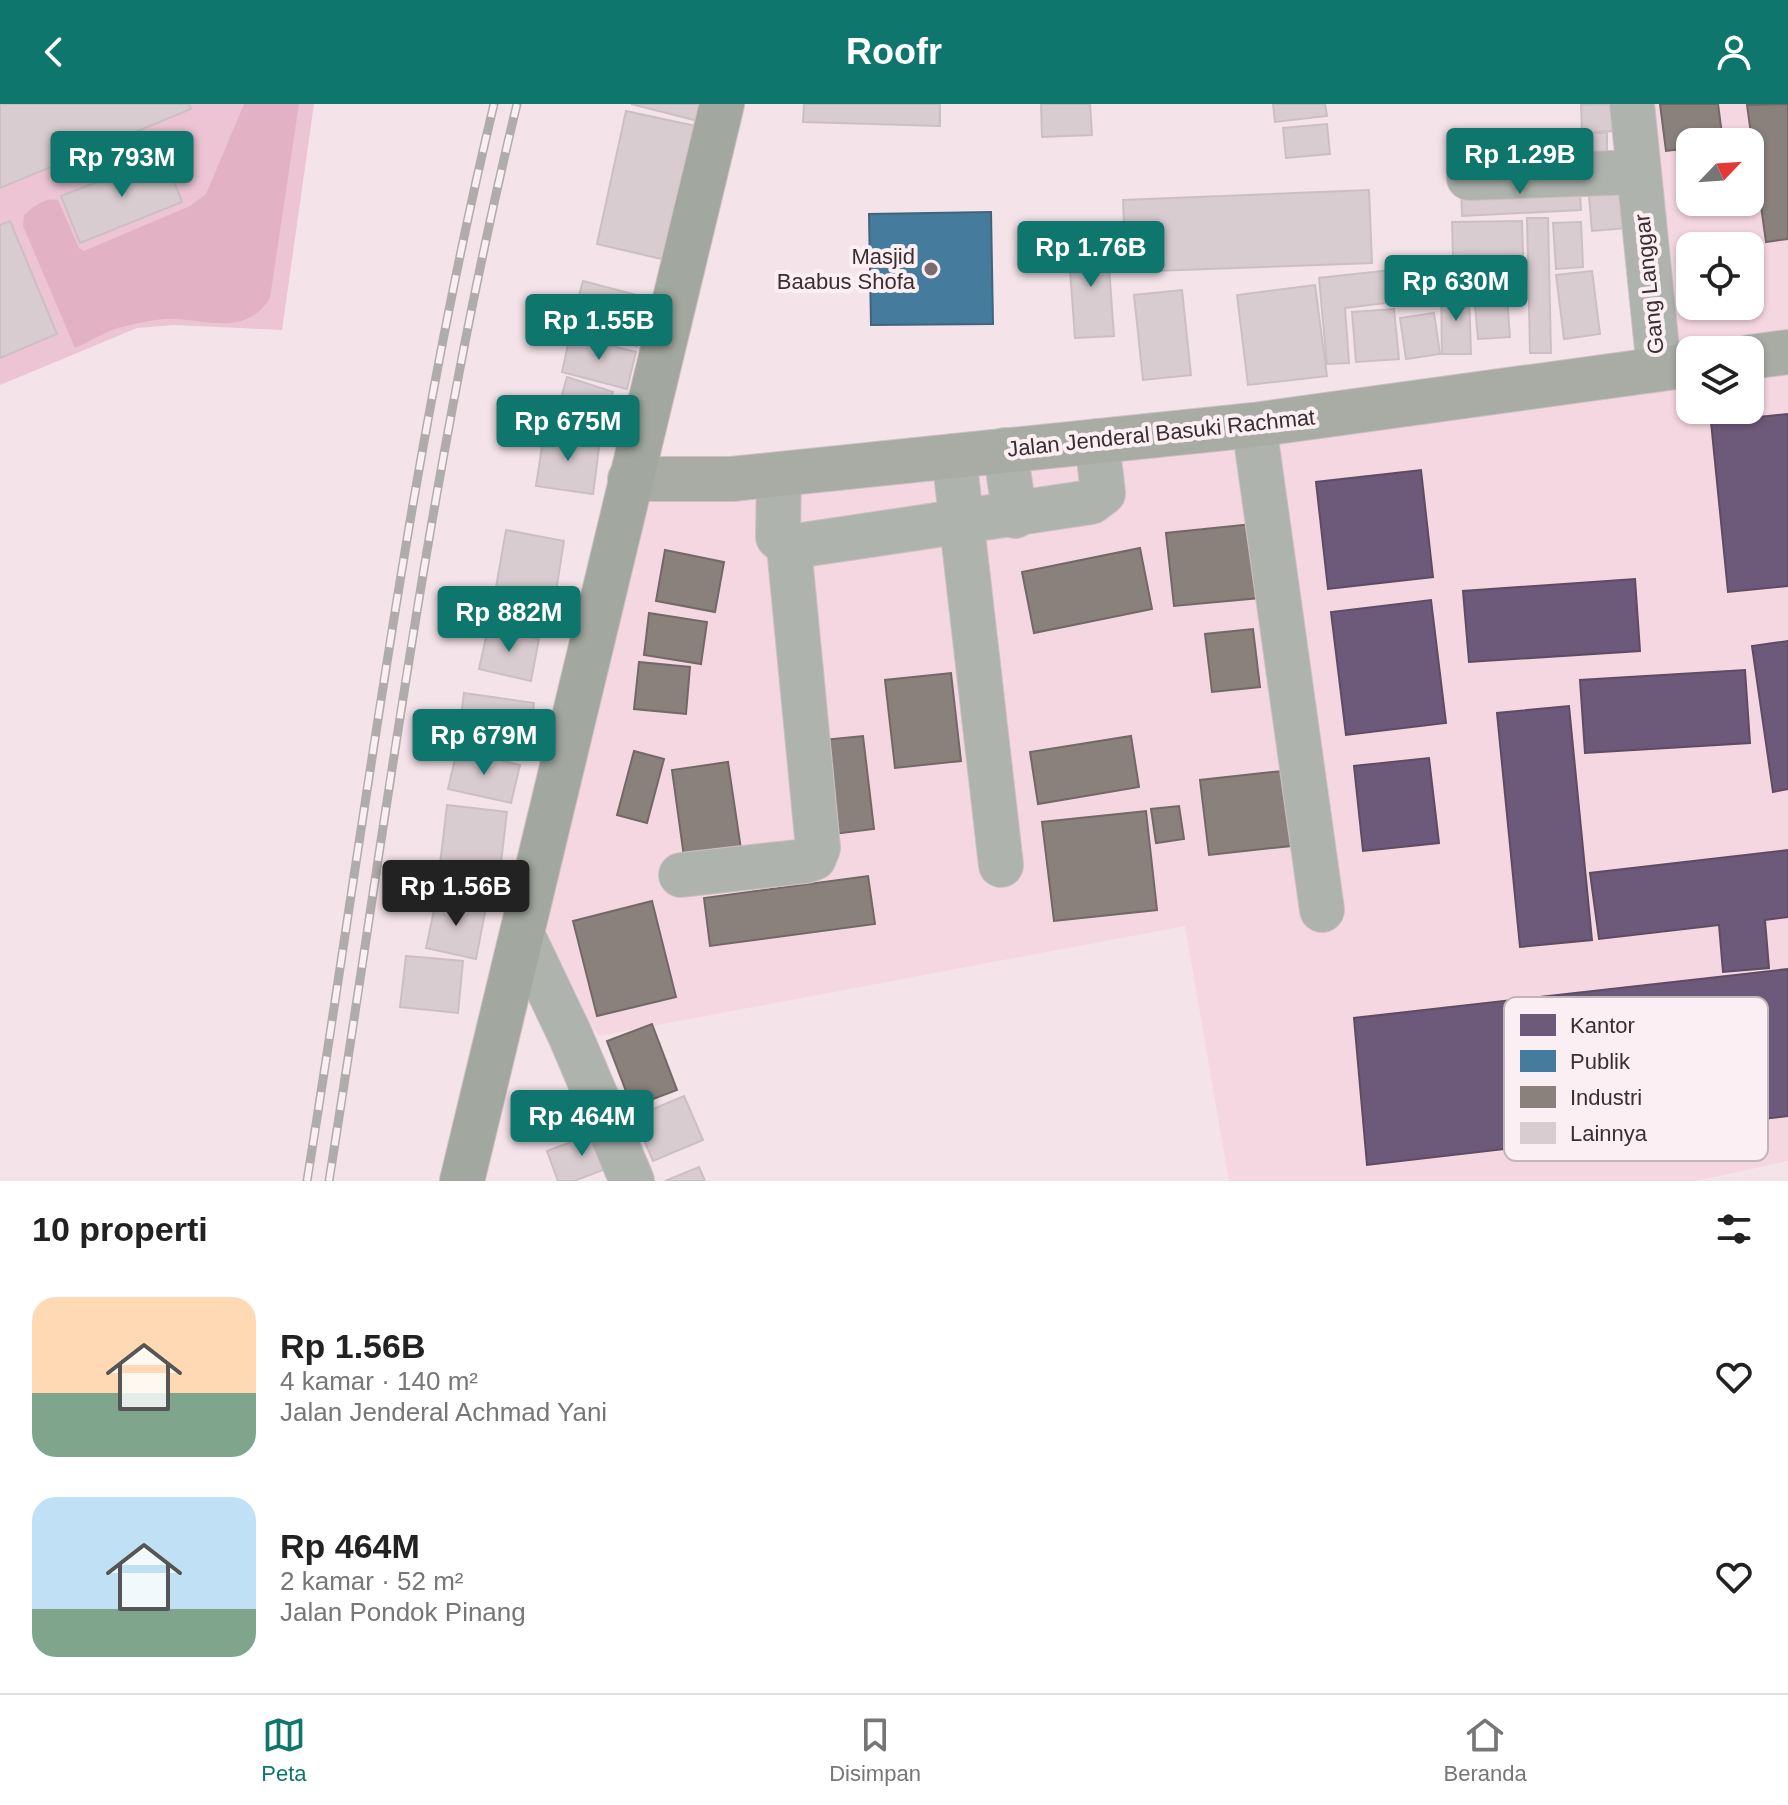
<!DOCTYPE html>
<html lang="id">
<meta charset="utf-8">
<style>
:root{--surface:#fff;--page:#f2f2f2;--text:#222;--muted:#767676;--line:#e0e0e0;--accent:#0f766e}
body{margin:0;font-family:Arial,sans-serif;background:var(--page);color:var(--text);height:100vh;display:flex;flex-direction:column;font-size:30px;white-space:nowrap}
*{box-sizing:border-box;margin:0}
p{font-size:26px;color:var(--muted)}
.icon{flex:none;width:44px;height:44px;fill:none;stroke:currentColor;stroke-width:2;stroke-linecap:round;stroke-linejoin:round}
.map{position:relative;height:1077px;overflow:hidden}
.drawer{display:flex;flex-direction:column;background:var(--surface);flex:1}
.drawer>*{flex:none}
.needle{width:52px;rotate:65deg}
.buttons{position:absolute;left:1676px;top:24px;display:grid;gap:16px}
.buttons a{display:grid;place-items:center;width:88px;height:88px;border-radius:16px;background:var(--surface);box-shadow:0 2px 6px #0004;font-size:40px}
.price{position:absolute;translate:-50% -68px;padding:0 18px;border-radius:8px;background:var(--accent);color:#fff;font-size:26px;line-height:52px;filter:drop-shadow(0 2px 4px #0008)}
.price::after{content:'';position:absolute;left:50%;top:48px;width:24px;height:18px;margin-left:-12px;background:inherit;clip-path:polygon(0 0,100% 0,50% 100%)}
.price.current{background:#222;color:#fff}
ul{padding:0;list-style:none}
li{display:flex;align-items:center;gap:24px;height:200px;padding:0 32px}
li span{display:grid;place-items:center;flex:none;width:224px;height:160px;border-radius:24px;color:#555}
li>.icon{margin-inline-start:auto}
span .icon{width:96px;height:96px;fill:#fffc;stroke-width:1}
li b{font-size:34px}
h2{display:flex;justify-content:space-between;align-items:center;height:96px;padding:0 32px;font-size:34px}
header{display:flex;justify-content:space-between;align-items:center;height:104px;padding:0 32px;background:var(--accent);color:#fff;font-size:36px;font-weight:700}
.tab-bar{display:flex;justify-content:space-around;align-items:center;height:112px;border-top:2px solid var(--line);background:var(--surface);font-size:22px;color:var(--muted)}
.tab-bar a{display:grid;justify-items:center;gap:4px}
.tab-bar .current{color:var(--accent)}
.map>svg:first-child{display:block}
.built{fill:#f5d7e2;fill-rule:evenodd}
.green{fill:#edc4d3}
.forest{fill:#e2b2c4}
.offices{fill:#6d597a;stroke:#5d4c64;stroke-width:2}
.public{fill:#457b9d;stroke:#41647d;stroke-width:2}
.industry{fill:#8a817c;stroke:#726866;stroke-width:2}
.building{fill:#d9ccd0;stroke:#ccbfc4;stroke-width:2}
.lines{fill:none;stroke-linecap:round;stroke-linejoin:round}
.minor-casing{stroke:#cdc0c5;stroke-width:46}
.major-casing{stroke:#cdc0c5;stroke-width:46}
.highway-casing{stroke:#cdc0c5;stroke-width:46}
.minor{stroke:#afb3ad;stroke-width:44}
.major{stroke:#a8aca5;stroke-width:44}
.highway{stroke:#a2a79f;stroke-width:44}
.rail-casing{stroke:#afacab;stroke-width:9}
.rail{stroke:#fbeff3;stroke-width:6;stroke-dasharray:18;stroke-linecap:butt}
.poi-dot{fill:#7a6d72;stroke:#fbeff3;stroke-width:3}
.labels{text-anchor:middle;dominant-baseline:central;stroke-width:8;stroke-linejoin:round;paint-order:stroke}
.poi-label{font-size:22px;fill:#392e32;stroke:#fbeff3;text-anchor:end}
.street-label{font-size:22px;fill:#392e32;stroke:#fbeff3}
.key{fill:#fbeff3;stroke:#c1b5b9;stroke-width:2}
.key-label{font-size:22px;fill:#392e32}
</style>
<header><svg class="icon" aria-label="back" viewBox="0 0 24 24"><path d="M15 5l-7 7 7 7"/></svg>Roofr<svg class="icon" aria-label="person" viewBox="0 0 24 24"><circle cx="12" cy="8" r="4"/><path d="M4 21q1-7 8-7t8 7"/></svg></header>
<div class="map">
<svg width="1788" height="1077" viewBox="0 0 1788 1077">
<rect width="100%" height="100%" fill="#f4e3e9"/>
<path class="built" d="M1646 0H1788V1057L1696 1077H1229L1185 822 599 932 522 830 630 375 1675 262ZM1690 38H1750V98H1690ZM1690 142H1750V202H1690ZM1690 246H1750V306H1690Z"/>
<path class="green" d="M0 0H314L282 226 174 221 137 224 0 281Z"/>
<path class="forest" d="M244 0H299L270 194C247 231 212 217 175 215 160 214 141 219 126 222 108 225 91 237 75 244L23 122 24 111C34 102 45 93 58 96L79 144 84 147 190 102 206 90Z"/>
<path class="offices" d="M1788 310V482L1728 488 1711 318Z
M1421 366 1433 473 1328 485 1316 378Z
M1635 475 1640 547 1469 558 1463 487Z
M1431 496 1446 619 1346 631 1331 508Z
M1788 537V685L1773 688 1752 542Z
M1745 566 1750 639 1585 649 1580 576Z
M1569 602 1592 836 1520 843 1497 609Z
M1429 654 1439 739 1363 747 1354 662Z
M1788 746V813L1765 816 1769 864 1723 868 1719 821 1599 835 1590 769Z
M1788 865V1012L1367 1061 1354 914Z"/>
<path class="public" d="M991 108 993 220 871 221 869 110Z"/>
<path class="industry" d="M1660 0H1718L1723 38H1690V44L1666 47Z
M1788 0V135L1766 138 1747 1Z
M1252 420 1260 494 1174 502 1166 429Z
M1140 444 1152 505 1034 529 1022 468Z
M665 446 724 458 715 508 656 497Z
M649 509 707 518 701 560 644 551Z
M1253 525 1260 583 1212 588 1205 530Z
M639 558 690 563 686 610 634 605Z
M951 569 961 657 895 664 885 576Z
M863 632 874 725 834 730 824 636Z
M1131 632 1139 683 1038 700 1030 648Z
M634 647 664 655 647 719 617 711Z
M728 658 742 752 685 760 672 666Z
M1282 667 1291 742 1209 751 1200 676Z
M1179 702 1184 735 1156 739 1151 705Z
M1146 707 1157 806 1054 817 1042 718Z
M868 772 875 820 710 842 704 794Z
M652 797 676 893 597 912 573 817Z
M652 920 677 986 632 1003 607 937Z"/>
<path class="building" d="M0 0H189L191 5 0 84Z
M631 0H701L698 17Z
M804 0H940V22L803 18Z
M1041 0H1090L1092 31 1042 33Z
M1273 0H1325L1327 12 1275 18Z
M1618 0 1619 27 1582 28 1581 1Z
M626 7 696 22 666 156 597 140Z
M1327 20 1330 50 1286 54 1283 24Z
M1525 29H1607V64L1525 65Z
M164 52 182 98 80 139 61 92Z
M1579 72 1581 106 1462 112 1461 77Z
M1623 77 1627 124 1592 127 1588 80Z
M1369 86 1372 159 1126 168 1123 96Z
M1527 114H1548L1551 249H1530Z
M10 117 57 230 0 254V121Z
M1522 117 1523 151 1453 152 1452 118Z
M1581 118 1583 163 1556 165 1553 119Z
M1107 136 1114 232 1075 234 1068 139Z
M1504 154 1510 233 1478 235 1471 157Z
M1391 166 1395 198 1345 204 1349 259 1327 260 1319 174Z
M1592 167 1600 230 1564 235 1556 171Z
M583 177 648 194 637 242 570 224Z
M1315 181 1327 272 1248 281 1237 191Z
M1182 186 1191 271 1143 276 1134 191Z
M1469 187 1471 250H1442L1441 188Z
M1394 205 1399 255 1356 258 1352 208Z
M1434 209 1440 250 1406 255 1400 214Z
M570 231 636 248 627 285 562 268Z
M567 273 613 288 600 329 555 315Z
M544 329 600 336 593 390 536 382Z
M506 426 564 437 554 500 495 489Z
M488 524 539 535 531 577 479 565Z
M464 589 534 599 527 656 457 646Z
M457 646 520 661 511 699 448 685Z
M447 701 507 708 497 792 437 785Z
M437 792 486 803 476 855 426 844Z
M406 852 463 857 458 909 400 903Z
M684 992 703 1036 653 1057 634 1013Z
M602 1026 616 1061 574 1077H558L547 1047Z
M699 1063 705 1077H665Z"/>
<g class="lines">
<g class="minor-casing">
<path id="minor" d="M1632 0 1659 264
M1469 74 1639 68
M1254 321 1322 806
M1005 346 1015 412
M954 352 1001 761
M779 371 778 433 789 443 1091 398 1103 389 1097 337
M681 771 806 757 814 754 818 744 789 443
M522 830 570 931 632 1077"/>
</g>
<g class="major-casing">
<path id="major" d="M1750 253 1788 248
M630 375H732L1254 321 1690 261"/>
</g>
<g class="highway-casing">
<path id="highway" d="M462 1077 722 0"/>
</g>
<use href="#minor" class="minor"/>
<use href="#major" class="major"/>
<use href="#highway" class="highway"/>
<g class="rail-casing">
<path id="rail" d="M307 1077C365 717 409 354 494 0
M329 1077C386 718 431 354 517 0"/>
</g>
<use href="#rail" class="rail"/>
</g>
<circle class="poi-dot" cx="931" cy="165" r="8"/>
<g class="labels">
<g class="poi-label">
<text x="915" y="152">Masjid<tspan x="915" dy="25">Baabus Shofa</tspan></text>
</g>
<g class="street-label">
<text transform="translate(1649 180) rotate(-96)">Gang Langgar</text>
<text transform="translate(1161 329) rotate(-6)">Jalan Jenderal Basuki Rachmat</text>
</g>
</g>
<rect x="1504" y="893" width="264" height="164" rx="12" class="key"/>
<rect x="1520" y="910" width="36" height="22" fill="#6d597a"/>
<rect x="1520" y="946" width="36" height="22" fill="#457b9d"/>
<rect x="1520" y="982" width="36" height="22" fill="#8a817c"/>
<rect x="1520" y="1018" width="36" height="22" fill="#d9ccd0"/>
<g class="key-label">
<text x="1570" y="929">Kantor</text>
<text x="1570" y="965">Publik</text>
<text x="1570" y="1001">Industri</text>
<text x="1570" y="1037">Lainnya</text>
</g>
</svg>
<div class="buttons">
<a><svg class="needle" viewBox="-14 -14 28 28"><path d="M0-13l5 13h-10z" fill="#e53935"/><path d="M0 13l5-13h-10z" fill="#767676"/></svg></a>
<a><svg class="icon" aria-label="locate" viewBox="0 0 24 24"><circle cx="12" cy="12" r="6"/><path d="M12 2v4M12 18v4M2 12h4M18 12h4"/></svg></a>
<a><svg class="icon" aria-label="layers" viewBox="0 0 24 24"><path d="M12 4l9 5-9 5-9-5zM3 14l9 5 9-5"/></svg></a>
</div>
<b class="price" style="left:1520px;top:92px">Rp 1.29B</b>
<b class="price" style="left:122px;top:95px">Rp 793M</b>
<b class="price" style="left:1091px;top:185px">Rp 1.76B</b>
<b class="price" style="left:1456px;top:219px">Rp 630M</b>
<b class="price" style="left:599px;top:258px">Rp 1.55B</b>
<b class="price" style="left:568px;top:359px">Rp 675M</b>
<b class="price" style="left:509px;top:550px">Rp 882M</b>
<b class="price" style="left:484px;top:673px">Rp 679M</b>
<b class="price current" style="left:456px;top:824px">Rp 1.56B</b>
<b class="price" style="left:582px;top:1054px">Rp 464M</b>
</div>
<section class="drawer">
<h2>10 properti<svg class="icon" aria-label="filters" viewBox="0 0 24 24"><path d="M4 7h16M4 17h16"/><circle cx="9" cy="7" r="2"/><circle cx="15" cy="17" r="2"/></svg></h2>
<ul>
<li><span style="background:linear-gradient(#ffd9b3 60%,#7fa58c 0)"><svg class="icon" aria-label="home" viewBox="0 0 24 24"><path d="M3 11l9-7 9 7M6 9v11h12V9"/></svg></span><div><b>Rp 1.56B</b><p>4 kamar · 140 m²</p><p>Jalan Jenderal Achmad Yani</p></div><svg class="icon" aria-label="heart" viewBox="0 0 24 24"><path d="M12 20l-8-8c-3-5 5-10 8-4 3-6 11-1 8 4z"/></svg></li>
<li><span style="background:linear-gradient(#bfe0f5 70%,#7fa58c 0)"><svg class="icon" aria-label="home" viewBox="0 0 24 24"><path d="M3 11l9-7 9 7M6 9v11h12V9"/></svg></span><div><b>Rp 464M</b><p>2 kamar · 52 m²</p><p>Jalan Pondok Pinang</p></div><svg class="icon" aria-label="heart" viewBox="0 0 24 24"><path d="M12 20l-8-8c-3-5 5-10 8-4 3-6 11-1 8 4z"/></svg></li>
</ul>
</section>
<nav class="tab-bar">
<a class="current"><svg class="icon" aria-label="map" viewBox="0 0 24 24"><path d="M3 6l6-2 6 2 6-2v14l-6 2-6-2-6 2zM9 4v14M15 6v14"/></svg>Peta</a>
<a><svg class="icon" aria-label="saved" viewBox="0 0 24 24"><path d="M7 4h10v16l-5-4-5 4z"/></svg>Disimpan</a>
<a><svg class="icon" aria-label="home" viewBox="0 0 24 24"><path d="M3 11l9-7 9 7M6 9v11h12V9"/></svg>Beranda</a>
</nav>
